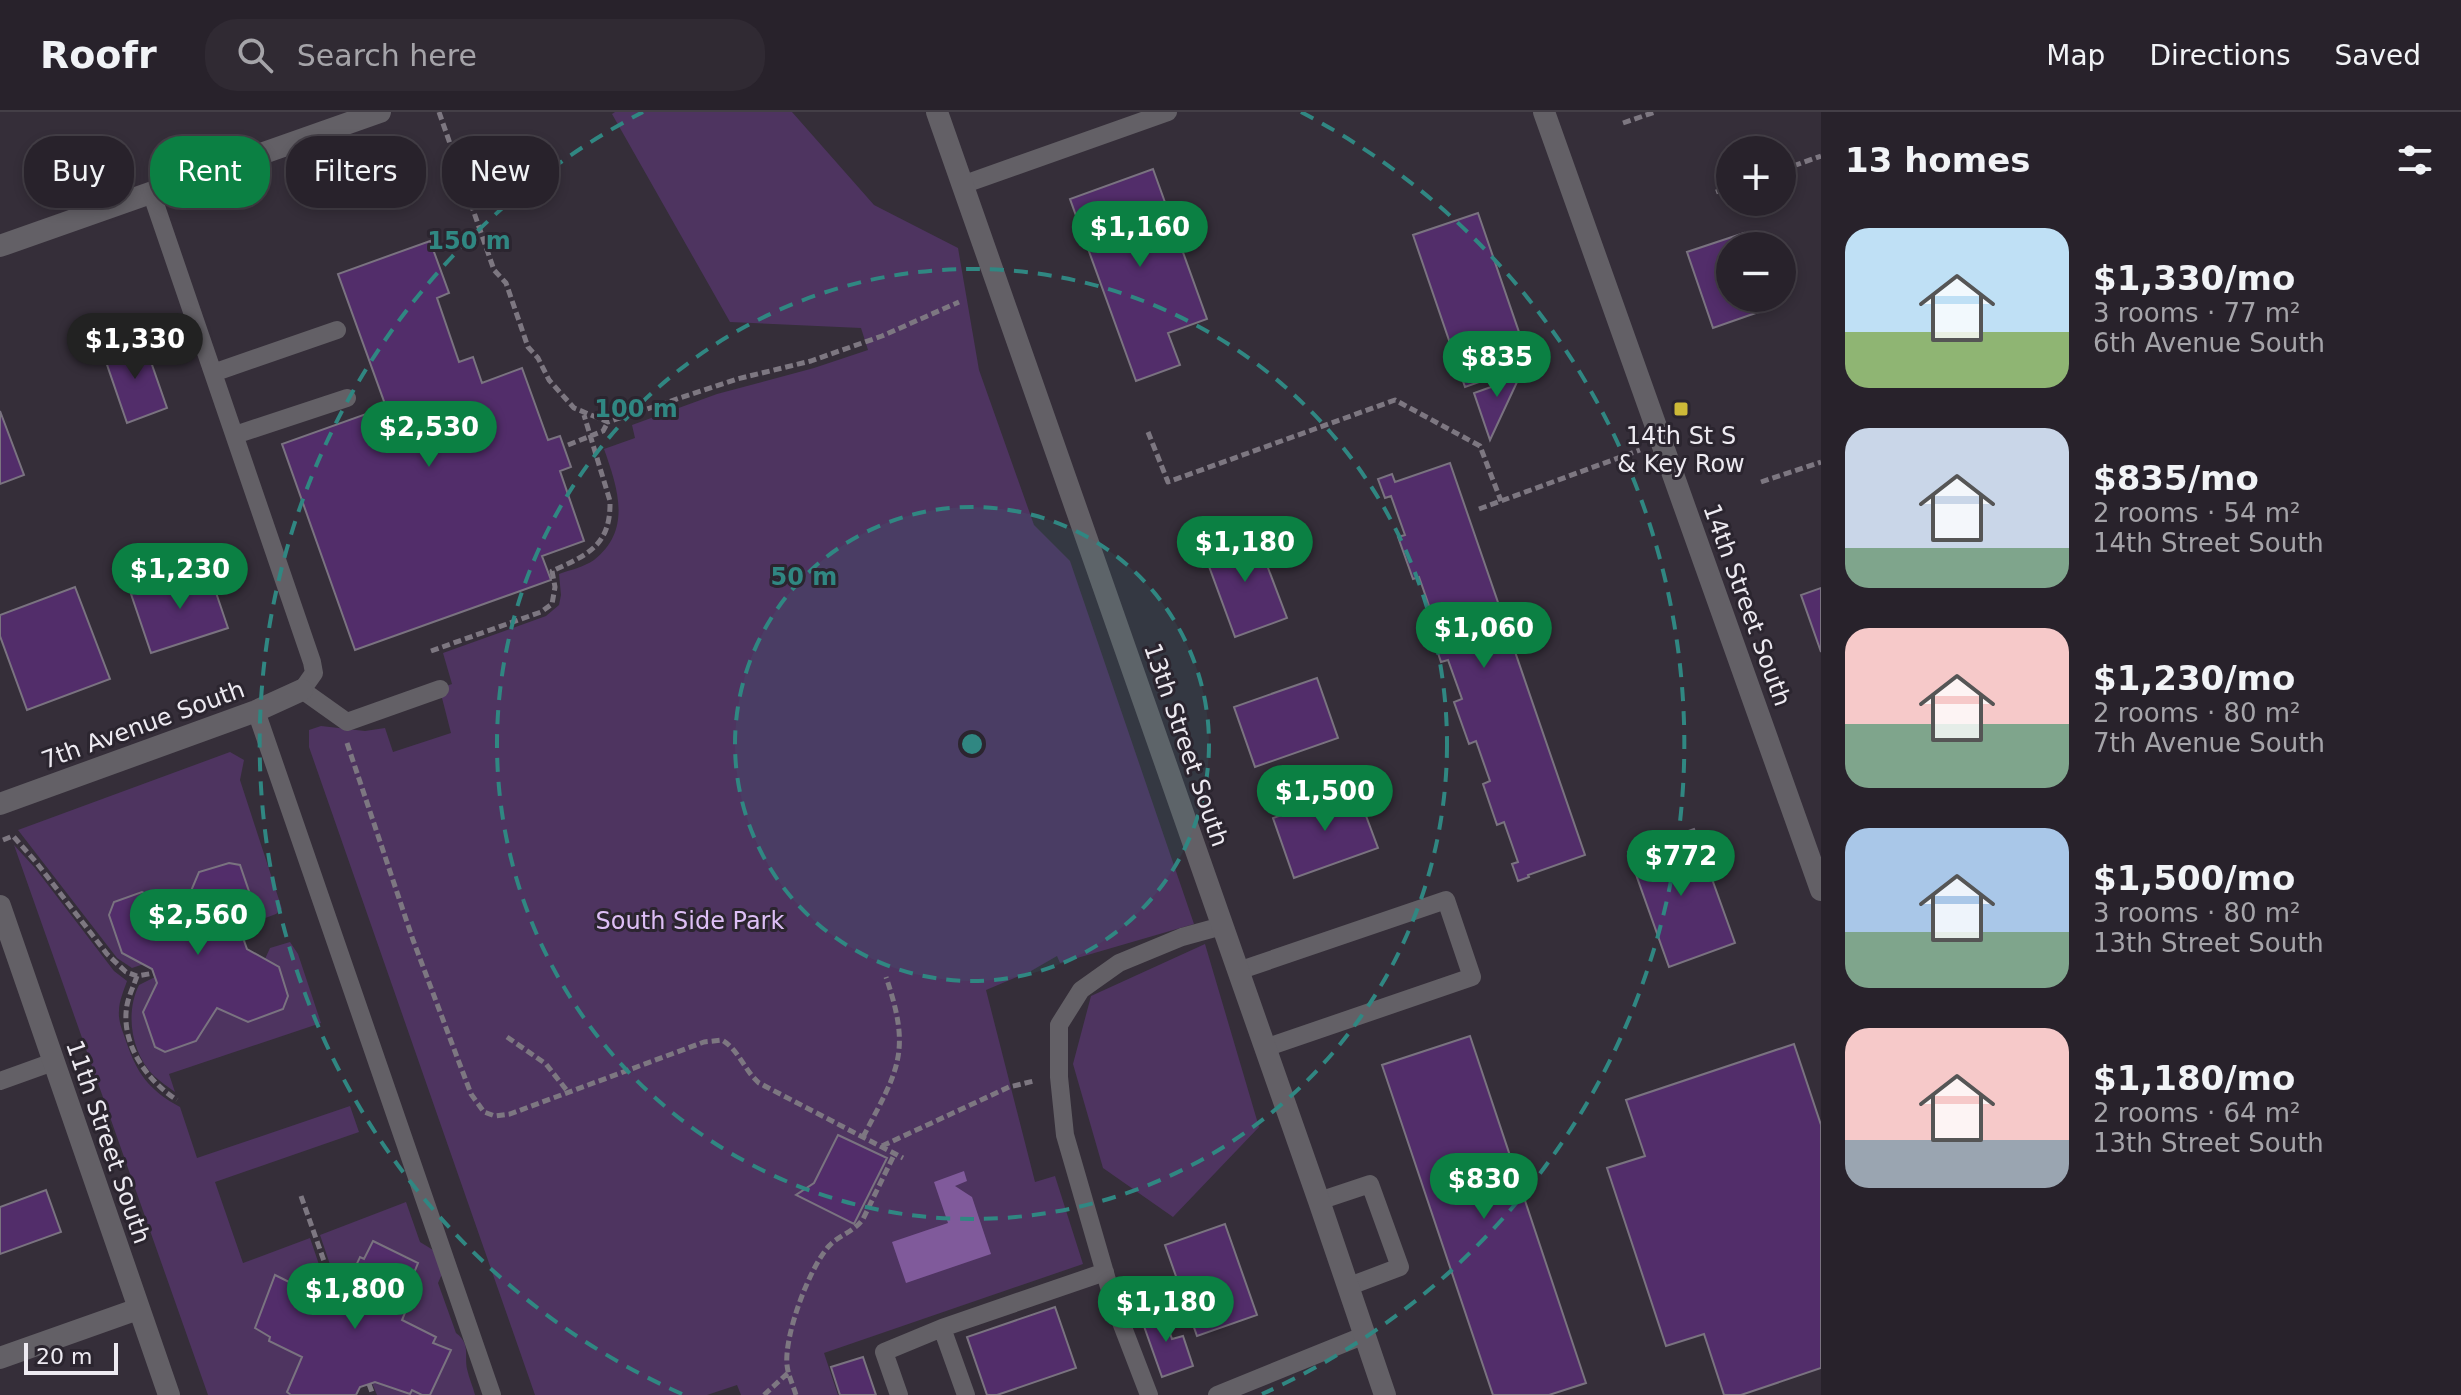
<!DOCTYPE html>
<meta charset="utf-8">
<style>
:root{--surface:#28222b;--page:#302a33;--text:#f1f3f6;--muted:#a5a4a9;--line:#443f47;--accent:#0b8043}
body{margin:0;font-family:"DejaVu Sans",sans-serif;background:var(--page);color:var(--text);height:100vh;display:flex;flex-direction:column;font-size:30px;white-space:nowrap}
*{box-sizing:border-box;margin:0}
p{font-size:26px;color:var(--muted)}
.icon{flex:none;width:44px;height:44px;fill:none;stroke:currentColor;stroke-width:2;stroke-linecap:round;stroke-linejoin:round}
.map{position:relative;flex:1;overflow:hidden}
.side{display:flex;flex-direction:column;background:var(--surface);width:640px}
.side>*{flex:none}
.guide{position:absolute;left:24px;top:24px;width:760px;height:72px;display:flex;gap:16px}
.tools{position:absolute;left:1716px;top:24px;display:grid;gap:16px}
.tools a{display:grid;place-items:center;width:80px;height:80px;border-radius:50%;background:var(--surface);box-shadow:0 4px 12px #0003,0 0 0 2px var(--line);font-size:40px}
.scale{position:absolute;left:24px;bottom:20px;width:94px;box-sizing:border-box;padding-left:8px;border:4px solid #edeaf1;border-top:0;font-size:22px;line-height:28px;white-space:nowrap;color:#edeaf1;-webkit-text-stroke:6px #2b252f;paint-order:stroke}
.price{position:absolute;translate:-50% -68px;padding:0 18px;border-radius:28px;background:var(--accent);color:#fff;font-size:26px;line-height:52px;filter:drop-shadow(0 2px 4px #0008)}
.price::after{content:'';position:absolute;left:50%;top:48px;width:24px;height:18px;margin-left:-12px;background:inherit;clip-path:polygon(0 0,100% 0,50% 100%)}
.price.active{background:#222;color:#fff}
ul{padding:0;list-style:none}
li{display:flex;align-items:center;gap:24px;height:200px;padding:0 24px}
li span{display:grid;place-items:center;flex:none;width:224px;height:160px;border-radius:24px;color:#555}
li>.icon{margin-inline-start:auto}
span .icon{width:96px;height:96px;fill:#fffc;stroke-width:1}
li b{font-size:34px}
h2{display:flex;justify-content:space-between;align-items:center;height:96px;padding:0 24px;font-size:34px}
.chip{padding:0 28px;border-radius:32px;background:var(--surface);box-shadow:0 4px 12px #0003,0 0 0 2px var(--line);font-size:28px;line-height:72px}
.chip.active{background:var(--accent);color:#fff}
header{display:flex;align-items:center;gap:48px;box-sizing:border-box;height:112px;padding:0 40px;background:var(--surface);border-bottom:2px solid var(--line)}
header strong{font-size:38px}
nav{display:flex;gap:44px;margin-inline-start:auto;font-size:28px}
.search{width:560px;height:72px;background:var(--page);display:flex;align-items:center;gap:20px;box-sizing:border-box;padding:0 28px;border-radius:32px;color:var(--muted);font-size:30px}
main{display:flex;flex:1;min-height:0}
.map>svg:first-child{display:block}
.green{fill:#4e3460}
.water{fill:#805a9b}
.building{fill:#522d6a;stroke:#7a7380;stroke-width:2}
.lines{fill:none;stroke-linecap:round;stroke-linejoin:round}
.path{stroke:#7d7781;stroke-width:5;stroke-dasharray:8 4;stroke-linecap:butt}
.service{stroke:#636066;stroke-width:18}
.minor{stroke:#636066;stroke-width:22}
.ring{fill:none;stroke:#308782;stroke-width:4;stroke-dasharray:14 10}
.poi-dot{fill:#cdb938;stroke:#2b252f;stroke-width:3}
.labels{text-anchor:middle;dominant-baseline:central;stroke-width:6;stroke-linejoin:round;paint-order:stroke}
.poi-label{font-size:24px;fill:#edeaf1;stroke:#2b252f}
.street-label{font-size:24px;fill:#edeaf1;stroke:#2b252f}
.park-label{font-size:24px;fill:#debff6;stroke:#2b252f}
.centre{fill:#308782;stroke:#2b252f;stroke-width:4}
.ring-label{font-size:24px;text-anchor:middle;font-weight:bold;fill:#308782;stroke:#2b252f;stroke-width:6;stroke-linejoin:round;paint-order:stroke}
</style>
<header>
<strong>Roofr</strong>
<div class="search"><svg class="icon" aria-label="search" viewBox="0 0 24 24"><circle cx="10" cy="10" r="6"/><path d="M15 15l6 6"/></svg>Search here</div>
<nav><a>Map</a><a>Directions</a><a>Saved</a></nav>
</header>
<main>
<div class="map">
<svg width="1821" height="1283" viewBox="0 0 1821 1283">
<rect width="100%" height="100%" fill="#352e39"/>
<path class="green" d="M615 0H792L874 93 958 136 979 258 1034 413 1070 449 1194 812 1060 851 1057 844 1031 859 986 878 1035 1070 1055 1064 1083 1152 824 1241 838 1283H741L737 1273 707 1283H535L309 635V618L321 614 365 619 385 616 393 640 451 621 441 582 446 574 452 572 443 541 546 504 559 493 561 483 559 462C570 458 584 455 594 448 633 418 617 374 604 337L635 326 632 313 717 282 814 256 868 238 861 216 730 210 612 2Z
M230 640 244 648 240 668 282 797 276 802 260 808 240 753 229 751 199 760 183 798 142 780 114 790 109 803 122 841 144 852 132 856 117 846 18 718Z
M14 733 35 756 114 859 127 869C124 878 119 889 119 899 118 909 123 920 126 929 137 962 149 978 180 995L197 1046 350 994 359 1020 215 1070 243 1151 310 1126 329 1182 298 1169 295 1173 275 1164 255 1216 302 1245 291 1283H208Z
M290 830 298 842 321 911 169 962 175 980C168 975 161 970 154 964 131 941 125 901 139 873L155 865 157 871 144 900 165 939 196 929 217 896 248 910 283 897 288 884 279 855 265 847 270 836Z
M1205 832 1259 1015 1173 1105 1103 1056 1073 952 1091 884Z
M406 1090 420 1130 433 1138 442 1162 438 1171 456 1221C471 1232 464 1243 467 1257 469 1266 473 1275 475 1283H430L451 1238 433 1231 436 1225 402 1208 416 1174 410 1171 418 1150 373 1129 364 1147 359 1145 345 1177 339 1179 320 1123Z
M375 1270 410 1282 412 1278 422 1283H377L372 1271Z"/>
<path class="water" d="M964 1059 967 1069 955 1074 972 1085 991 1142 906 1171 892 1130 948 1111 934 1070Z"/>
<path class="building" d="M1153 57 1207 207 1168 221 1180 253 1136 269 1070 87Z
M1478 101 1530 252 1465 275 1413 123Z
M1744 121 1749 134H1730V186H1767L1770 196 1713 216 1687 140Z
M430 129 449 181 437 186 459 250 473 245 482 271 522 256 548 328 560 324 571 355 560 359 584 429 542 444 551 468 355 538 282 332 386 295 338 162Z
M143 227 167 296 127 311 103 241Z
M1524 255 1490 328 1474 281 1491 275 1489 267Z
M0 299 24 363 0 372Z
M1450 351 1585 743 1528 763 1529 765 1518 769 1512 752 1518 750 1504 710 1497 713 1483 672 1490 669 1476 629 1469 632 1454 590 1462 587 1448 548 1441 550 1427 508 1433 505 1419 465 1413 467 1398 425 1405 423 1391 384 1385 386 1378 367 1392 362 1395 370Z
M1254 419 1287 506 1235 525 1203 438Z
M208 457 228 516 151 541 131 482Z
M75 475 110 567 27 598 0 524V503Z
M1821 476V540L1801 483Z
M1317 566 1338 626 1255 655 1234 595Z
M1356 677 1378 736 1294 766 1273 706Z
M1694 717 1735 831 1669 855 1628 740Z
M229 751 240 753 254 794 242 823 247 837 279 855 288 884 283 897 248 910 217 896 196 929 165 940 155 935 143 900 157 871 152 857 122 841 109 803 114 790 142 780 183 798 199 760Z
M1470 924 1586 1271 1549 1283H1493L1382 953Z
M1794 932 1821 1013V1256L1741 1283H1724L1704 1222 1666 1234 1607 1056 1645 1044 1626 988Z
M838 1023 887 1046 854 1112 796 1083 814 1071Z
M46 1078 61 1120 0 1142V1095Z
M1225 1112 1257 1203 1197 1224 1165 1133Z
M373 1129 418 1151 410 1171 416 1174 402 1208 436 1225 433 1231 451 1238 430 1283H422L412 1278 410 1282 375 1270 360 1275 356 1283H291L287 1280 302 1245 269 1229 270 1225 255 1216 275 1163 295 1173 298 1169 329 1182 345 1177 360 1145 364 1147Z
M1055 1195 1076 1256 997 1283H987L967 1225Z
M1161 1196 1172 1227 1183 1224 1193 1254 1162 1265 1140 1203Z
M863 1245 876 1283H840L831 1255Z"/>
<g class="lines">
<path class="path" d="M439 0 494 158 506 171 528 235 538 246 549 268 574 296 608 310 737 267 811 249 882 224 959 190
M1623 11 1655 0
M1782 58 1821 44
M1716 80 1730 75
M1148 320 1168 370 1395 288 1480 334 1501 389
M568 333 603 319 608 310
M1761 370 1821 350
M1479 397 1640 338
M431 539 541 500 552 492 555 475 552 459C587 443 611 434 610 389L584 303
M347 631 413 828 471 982 484 1000 495 1004 510 1002 704 930 722 928C739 938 744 958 759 971L903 1046
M3 728 13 724 36 750 107 842 126 860 137 864 154 861
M137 864C134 873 129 883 127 893 120 931 147 969 177 988
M507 925 546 952 568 980
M863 1025C898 958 912 941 886 865
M882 1034 1009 975 1034 969
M301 1084 335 1180
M369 1272 373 1283
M764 1283 789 1260
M796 1283C793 1273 788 1263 787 1253 784 1224 809 1156 829 1134 839 1123 854 1120 863 1107L895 1041"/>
<path class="service" d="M962 73 1168 0
M151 80 312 550 314 561 302 578 347 610 440 577
M213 261 337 218
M235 323 347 286
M256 599 492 1283
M1238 859 1446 788 1472 865 1265 936
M0 969 53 950
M1319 1089 1370 1072 1400 1155 1347 1175
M942 1216 966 1283
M899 1283 884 1240 942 1216 1105 1160
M1149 1283 1114 1192 1065 1023 1059 965V913L1081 878 1119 851 1182 825 1222 814
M1217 1283 1365 1223"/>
<path class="minor" d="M937 0 1319 1089 1385 1283
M1544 0 1821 778
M0 134 380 0
M0 692 256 599 302 578
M0 794 169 1283
M0 1246 138 1197"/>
</g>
<circle cx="972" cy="632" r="237" fill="#308782" fill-opacity=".12"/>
<g class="ring">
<circle cx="972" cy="632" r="237"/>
<circle cx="972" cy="632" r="475"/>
<path d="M682 1282A712 712 0 0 1 643 0M1301 0A712 712 0 0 1 1262 1282"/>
</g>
<rect class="poi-dot" x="1673" y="289" width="16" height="16" rx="4"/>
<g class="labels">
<g class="poi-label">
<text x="1681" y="324">14th St S<tspan x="1681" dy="28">&amp; Key Row</tspan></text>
</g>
<g class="street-label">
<text transform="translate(1747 493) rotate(70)">14th Street South</text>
<text transform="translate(143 613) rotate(-20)">7th Avenue South</text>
<text transform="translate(1186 633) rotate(71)">13th Street South</text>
<text transform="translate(108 1030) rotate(71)">11th Street South</text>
</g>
<g class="park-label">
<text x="690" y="809">South Side Park</text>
</g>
</g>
<circle cx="972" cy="632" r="12" class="centre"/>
<g class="ring-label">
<text x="469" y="137">150 m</text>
<text x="636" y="305">100 m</text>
<text x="804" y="473">50 m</text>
</g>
</svg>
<div class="tools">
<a>+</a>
<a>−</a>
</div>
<div class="scale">20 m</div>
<b class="price" style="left:1140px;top:157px">$1,160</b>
<b class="price active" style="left:135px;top:269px">$1,330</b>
<b class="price" style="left:1497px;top:287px">$835</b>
<b class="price" style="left:429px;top:357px">$2,530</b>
<b class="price" style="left:1245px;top:472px">$1,180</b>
<b class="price" style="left:180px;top:499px">$1,230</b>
<b class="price" style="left:1484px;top:558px">$1,060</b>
<b class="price" style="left:1325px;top:721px">$1,500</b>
<b class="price" style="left:1681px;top:786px">$772</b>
<b class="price" style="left:198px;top:845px">$2,560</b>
<b class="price" style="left:1484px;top:1109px">$830</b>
<b class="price" style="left:355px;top:1219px">$1,800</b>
<b class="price" style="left:1166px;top:1232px">$1,180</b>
<div class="guide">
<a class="chip">Buy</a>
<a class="chip active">Rent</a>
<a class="chip">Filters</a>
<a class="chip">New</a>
</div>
</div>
<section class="side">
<h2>13 homes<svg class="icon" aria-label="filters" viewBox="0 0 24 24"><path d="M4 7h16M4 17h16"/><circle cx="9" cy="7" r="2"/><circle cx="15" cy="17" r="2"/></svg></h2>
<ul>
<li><span style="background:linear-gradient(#bfe0f5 65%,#8fb573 0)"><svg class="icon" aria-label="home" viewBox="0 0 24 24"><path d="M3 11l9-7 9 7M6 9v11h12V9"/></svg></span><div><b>$1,330/mo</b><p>3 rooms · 77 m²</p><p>6th Avenue South</p></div></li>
<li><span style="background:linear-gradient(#c9d6e8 75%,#7fa58c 0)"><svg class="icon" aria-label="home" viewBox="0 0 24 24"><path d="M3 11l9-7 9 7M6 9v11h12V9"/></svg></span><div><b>$835/mo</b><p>2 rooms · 54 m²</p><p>14th Street South</p></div></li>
<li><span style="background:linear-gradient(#f6c9c9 60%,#7fa58c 0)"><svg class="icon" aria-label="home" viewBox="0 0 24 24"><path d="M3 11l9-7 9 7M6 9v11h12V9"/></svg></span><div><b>$1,230/mo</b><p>2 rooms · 80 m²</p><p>7th Avenue South</p></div></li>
<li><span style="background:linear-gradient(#a9c7e8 65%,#7fa58c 0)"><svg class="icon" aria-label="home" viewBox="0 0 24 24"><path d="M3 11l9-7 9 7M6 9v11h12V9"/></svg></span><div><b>$1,500/mo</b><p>3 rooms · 80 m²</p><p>13th Street South</p></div></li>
<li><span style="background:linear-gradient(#f6c9c9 70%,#9aa5b1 0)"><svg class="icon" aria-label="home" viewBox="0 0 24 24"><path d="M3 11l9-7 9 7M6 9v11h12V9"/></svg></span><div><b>$1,180/mo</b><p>2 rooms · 64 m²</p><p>13th Street South</p></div></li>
</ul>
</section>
</main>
